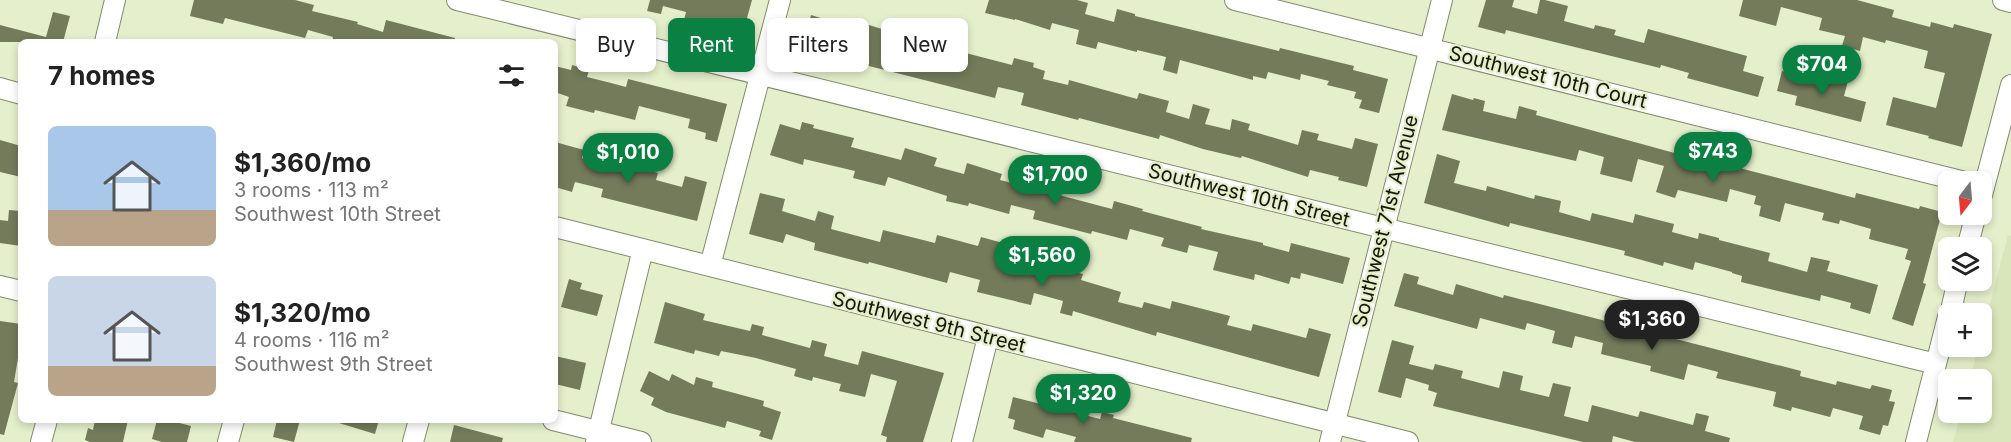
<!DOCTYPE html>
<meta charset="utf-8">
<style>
:root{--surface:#fff;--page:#f6f6f6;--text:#222;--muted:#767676;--accent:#0b8043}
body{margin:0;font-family:Inter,sans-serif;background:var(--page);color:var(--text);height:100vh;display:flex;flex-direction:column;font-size:22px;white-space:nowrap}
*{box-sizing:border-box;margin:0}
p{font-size:20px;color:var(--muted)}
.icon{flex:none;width:33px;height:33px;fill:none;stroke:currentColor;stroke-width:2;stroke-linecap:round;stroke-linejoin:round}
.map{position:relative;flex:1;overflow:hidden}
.side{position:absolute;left:18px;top:39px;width:540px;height:384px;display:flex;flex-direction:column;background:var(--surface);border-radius:9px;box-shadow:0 3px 9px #0003}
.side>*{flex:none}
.hud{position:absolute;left:576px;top:18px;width:570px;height:54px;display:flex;gap:12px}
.needle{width:39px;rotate:196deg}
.buttons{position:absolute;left:1938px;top:171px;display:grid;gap:12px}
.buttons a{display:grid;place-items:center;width:54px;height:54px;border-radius:9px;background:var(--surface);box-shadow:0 3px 9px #0003;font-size:30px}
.price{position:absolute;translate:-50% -51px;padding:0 14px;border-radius:21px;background:var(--accent);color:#fff;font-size:20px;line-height:39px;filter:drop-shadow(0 2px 3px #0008)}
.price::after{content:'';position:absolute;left:50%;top:36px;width:18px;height:14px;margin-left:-9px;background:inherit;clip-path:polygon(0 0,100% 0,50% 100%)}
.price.current{background:#222;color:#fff}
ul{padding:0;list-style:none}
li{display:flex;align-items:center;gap:18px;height:150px;padding:0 30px}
li span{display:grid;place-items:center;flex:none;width:168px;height:120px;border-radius:9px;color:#555}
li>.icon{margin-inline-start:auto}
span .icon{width:72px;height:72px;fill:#fffc;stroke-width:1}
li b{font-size:26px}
h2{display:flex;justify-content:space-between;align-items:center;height:72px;padding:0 30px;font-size:26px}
.pill{padding:0 21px;border-radius:9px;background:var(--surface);box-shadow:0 3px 9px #0003;font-size:21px;line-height:54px}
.pill.current{background:var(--accent);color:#fff}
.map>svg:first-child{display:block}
.built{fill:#d9e5ba}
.building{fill:#737b5b}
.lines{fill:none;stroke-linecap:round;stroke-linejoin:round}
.minor-casing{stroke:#828b6a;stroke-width:22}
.minor{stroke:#fff;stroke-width:20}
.labels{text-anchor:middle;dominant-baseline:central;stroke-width:4.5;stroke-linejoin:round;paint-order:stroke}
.street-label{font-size:20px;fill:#131609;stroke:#e5efcb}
</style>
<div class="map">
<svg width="2011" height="442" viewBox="0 0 2011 442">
<rect width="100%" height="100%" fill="#e5efcb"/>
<path class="built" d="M2008 235 2011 236V442H1953L1961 413 1982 412V380L1970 379 1978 347 1982 346V335Z"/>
<path class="building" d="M194 0H295L314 5 312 11 358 22 357 24 383 32 386 20 455 38V42H332L333 37 308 30 305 38 225 18 223 24 190 16Z
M650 0H752L742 36 684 20 686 12 663 6 661 14 647 11Z
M989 0H1077L1088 3 1085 14 1114 22 1117 9 1135 14V16L1197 31 1279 51 1280 48 1354 66 1353 70 1388 79 1379 113 1359 108 1362 100 1354 98 1356 92 1327 85 1329 81 1301 74 1300 80 1268 72 1266 79 1253 76V80L1180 60 1177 74 1163 70 1166 57 1137 50V52L1098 42 1096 49 1076 44 1079 30 1052 23 1050 30 1015 19V20L985 13Z
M1486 0H1514L1512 7 1537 14 1540 0H1545L1568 6 1564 21 1594 29 1595 25 1616 30 1614 35 1644 43 1648 29 1747 56 1743 71 1764 77 1758 97 1687 78 1689 73 1661 65 1660 68 1506 30 1505 34 1478 27Z
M1743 0H1857L1894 10 1892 17 1930 27 1931 22 1953 28 1954 24 1992 34 1962 147 1928 138 1929 136 1886 125 1893 97 1936 108 1945 73 1924 68 1928 51 1886 40 1885 43 1863 37 1860 51 1842 46 1845 36 1819 30 1822 18 1781 7 1776 26 1739 16Z
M53 12 70 16 63 42H0V25L46 37Z
M811 15 860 30 862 23 909 37 907 45 930 51 931 44 1012 65 1014 58 1034 63 1033 67 1045 71 1043 79 1068 85 1069 80 1137 99 1139 93 1169 101 1166 112 1189 119 1193 104 1210 109 1205 124 1230 130 1232 119 1250 124 1248 130 1298 145 1302 130 1319 134 1317 140 1352 149 1355 138 1378 144 1367 187 1338 180 1339 177 1310 170 1308 177 1242 156 1241 158 1203 149 1160 135 1159 139 1079 118 1078 120 1021 105 1024 93 998 87 995 98 861 64 864 50 835 42 830 59 801 51Z
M572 65 589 70 587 77 611 83 626 87 628 79 727 104 717 142 705 139 706 133 688 128 690 119 639 106 635 120 595 110 594 113 566 106 569 97 555 92V66L571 70Z
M1782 71 1830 84 1832 77 1848 81 1844 96 1866 102 1861 122 1795 105 1797 96 1777 91Z
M1452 94 1473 100 1474 98 1485 101 1483 111 1516 119 1519 106 1537 111 1536 115 1700 160 1701 158 1855 198 1856 193 1919 209 1920 206 1942 212 1923 283 1926 284 1913 326 1892 319 1911 261 1905 259 1908 249 1869 239 1871 229 1840 220 1839 224 1822 220 1824 213 1785 203 1780 222 1759 216 1761 206 1754 204 1756 196 1730 189 1727 202 1678 190 1675 198 1656 192 1664 166 1638 159 1632 182 1600 174 1604 157 1579 150 1576 161 1442 130Z
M802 122 814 125 813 128 854 138 851 147 901 160 905 148 937 158 934 166 964 174 967 163 1002 174 1000 180 1043 191 1045 182 1061 186 1059 195 1112 209 1114 201 1143 209 1142 211 1202 227 1201 229 1263 243V245L1289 252 1291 243 1350 258 1343 284 1301 273 1300 279 1291 277 1289 284 1255 274 1254 280 1213 270 1218 252 1189 245 1187 253 1161 246 1164 238 1130 229 1127 240 1092 231 1091 234 1033 219 1035 211 1011 205 1009 214 969 203 968 206 946 201 947 196 888 177 885 186 853 178 855 171 804 159 803 165 770 155 780 124 800 130Z
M0 140 21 146V177L0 172Z
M555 142 584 150 582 158 633 170 634 166 658 173 656 180 682 187 685 176 707 182 697 221 601 197 603 189 575 182 572 192 555 187Z
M1437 154 1460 161 1454 183 1486 191 1487 186 1534 199 1535 195 1561 201 1559 212 1590 221 1592 213 1633 223 1635 214 1674 224 1672 232 1698 239 1699 233 1719 238V240L1770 253 1768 261 1807 272 1811 257 1830 261 1827 271 1878 285 1870 314 1850 308 1851 303 1821 295 1820 301 1741 282 1742 276 1732 273V272L1695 262 1693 270 1664 262 1663 266 1624 255 1625 251 1510 223 1509 227 1424 203Z
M760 193 785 199 782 211 815 221 818 211 834 216 831 229 880 242 883 230 935 243 937 235 978 246 981 237 1003 243 999 259 1049 271 1050 266 1083 274 1081 280 1121 292 1118 302 1142 308 1144 302 1170 309 1172 301 1230 316 1227 325 1251 331 1253 324 1306 338 1309 328 1331 334 1319 377 1157 332 1156 336 1073 311 1072 316 1060 313 1063 301 1034 293 1031 305 977 292 980 280 950 272 947 283 869 262 868 264 814 250 815 243 786 234 783 243 749 234Z
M9 210 21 211V246L0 243V220L8 221Z
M1404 273 1419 277 1417 284 1453 295 1456 284 1503 298 1504 295 1801 371 1800 376 1836 385 1837 381 1870 389 1872 385 1892 390 1889 401 1895 402 1888 426 1883 425 1880 435 1859 429 1863 416 1833 408 1830 417 1792 407 1791 411 1773 406 1776 392 1716 378 1718 372 1688 364 1684 380 1650 371 1651 366 1601 354 1603 343 1575 336 1572 348 1552 343 1555 331 1527 323 1525 330 1480 318 1477 329 1394 306Z
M569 279 582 283 580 289 603 295 597 316 561 307Z
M665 302 705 314 703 320 750 331 752 324 764 327 762 335 810 348 812 340 827 344 824 356 858 365 862 351 944 373 923 442H886L887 437 881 435 897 381 871 374 865 397 839 391 841 384 813 377 812 381 794 376 796 369 756 358 721 351 719 356 695 350 694 354 654 343Z
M0 321 21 324V340L14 382 18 383 4 435 0 434Z
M1392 340 1414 346 1409 364 1433 370 1435 364 1463 371 1461 378 1499 388 1503 371 1523 376 1520 390 1549 397 1553 383 1571 387 1564 416 1588 422 1592 405 1638 417 1640 411 1693 425 1696 413 1709 416 1705 431 1730 438 1729 442H1635L1613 436 1612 442H1583L1433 406 1437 393 1428 390 1429 385 1406 378 1401 398 1378 392Z
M555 356 586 363 580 390 555 384Z
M649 371 669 381 672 374 694 385 696 377 713 382 712 387 764 401 763 406 781 412 772 440 759 436 761 431 727 421 725 428 666 412 651 405 654 398 640 391Z
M1013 397 1100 419 1102 412 1114 415 1113 418 1192 438 1191 442H1074L1076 437 1046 429 1043 438 1013 429 1015 420 1008 418Z
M95 420H128L123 442H90L85 440 88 428 93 430Z
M157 420H168L191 426 187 442H162L152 439Z
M277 420H300L294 442 273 437Z
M340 420H379L375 434 339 423Z
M454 425 503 438 502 442H450Z"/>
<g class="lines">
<g class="minor-casing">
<path id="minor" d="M457 0 1936 364
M1235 0 1965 182
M2003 0 2011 2
M105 42 115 0
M0 88 21 94
M1982 195 2011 85
M555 227 1408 442
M1967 248 1976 214
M710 266 780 0
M0 286 21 291
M1950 314 1958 280
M553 420 641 442
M41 442 47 420
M228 442 234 420
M413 442 419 420
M596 442 643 249
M962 442 988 337
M1330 442 1442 0
M1916 442 1948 317"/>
</g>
<use href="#minor" class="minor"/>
</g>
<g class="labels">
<g class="street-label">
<text transform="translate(1548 77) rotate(14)">Southwest 10th Court</text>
<text transform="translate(1249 195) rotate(14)">Southwest 10th Street</text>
<text transform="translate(1385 221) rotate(-76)">Southwest 71st Avenue</text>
<text transform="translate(929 322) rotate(14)">Southwest 9th Street</text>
</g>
</g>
</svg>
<div class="buttons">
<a><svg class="needle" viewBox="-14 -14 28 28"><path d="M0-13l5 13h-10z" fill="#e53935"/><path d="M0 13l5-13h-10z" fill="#767676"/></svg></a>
<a><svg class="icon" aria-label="layers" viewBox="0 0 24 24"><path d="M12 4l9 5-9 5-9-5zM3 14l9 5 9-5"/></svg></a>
<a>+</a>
<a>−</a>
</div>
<b class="price" style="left:1822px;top:96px">$704</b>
<b class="price" style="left:1713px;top:183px">$743</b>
<b class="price" style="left:628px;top:184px">$1,010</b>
<b class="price" style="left:1055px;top:206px">$1,700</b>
<b class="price" style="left:1042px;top:287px">$1,560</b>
<b class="price current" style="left:1652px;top:351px">$1,360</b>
<b class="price" style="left:1083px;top:425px">$1,320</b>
<div class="hud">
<a class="pill">Buy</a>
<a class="pill current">Rent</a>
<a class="pill">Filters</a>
<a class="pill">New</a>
</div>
<section class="side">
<h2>7 homes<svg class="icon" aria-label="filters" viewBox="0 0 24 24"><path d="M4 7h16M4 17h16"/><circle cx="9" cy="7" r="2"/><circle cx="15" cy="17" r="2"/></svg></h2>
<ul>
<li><span style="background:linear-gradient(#a9c7e8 70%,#b9a48a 0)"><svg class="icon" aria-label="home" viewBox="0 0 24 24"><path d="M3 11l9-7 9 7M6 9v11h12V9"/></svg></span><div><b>$1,360/mo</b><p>3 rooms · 113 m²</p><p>Southwest 10th Street</p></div></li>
<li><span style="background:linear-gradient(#c9d6e8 75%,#b9a48a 0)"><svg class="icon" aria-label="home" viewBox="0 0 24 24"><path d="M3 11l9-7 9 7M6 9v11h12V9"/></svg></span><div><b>$1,320/mo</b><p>4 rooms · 116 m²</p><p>Southwest 9th Street</p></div></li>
</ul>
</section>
</div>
